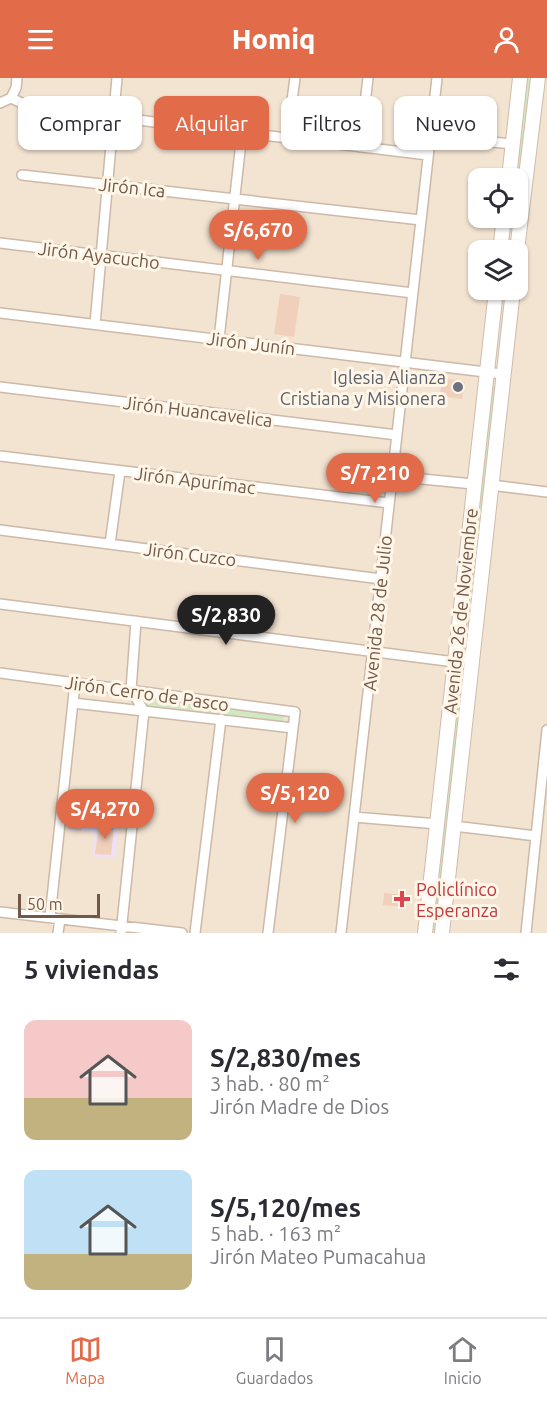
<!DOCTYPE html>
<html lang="es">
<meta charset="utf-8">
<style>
:root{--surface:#fff;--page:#f7f7f7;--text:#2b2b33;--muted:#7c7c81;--line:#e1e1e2;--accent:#e26c4a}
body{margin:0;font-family:Ubuntu,sans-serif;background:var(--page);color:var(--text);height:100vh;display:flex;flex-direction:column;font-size:22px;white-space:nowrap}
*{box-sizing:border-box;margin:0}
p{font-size:20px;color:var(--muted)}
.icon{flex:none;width:33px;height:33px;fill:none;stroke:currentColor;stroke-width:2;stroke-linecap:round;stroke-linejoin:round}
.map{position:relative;height:855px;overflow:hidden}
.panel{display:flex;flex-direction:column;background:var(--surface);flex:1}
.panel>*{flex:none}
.hud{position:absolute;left:18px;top:18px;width:512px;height:54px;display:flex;gap:12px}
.tools{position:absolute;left:468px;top:90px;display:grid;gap:12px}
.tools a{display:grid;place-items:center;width:60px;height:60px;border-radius:12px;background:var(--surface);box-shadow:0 2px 4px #0004;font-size:30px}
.scale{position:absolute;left:18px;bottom:15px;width:82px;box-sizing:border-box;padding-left:6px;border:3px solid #725849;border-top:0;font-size:16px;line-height:21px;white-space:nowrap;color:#725849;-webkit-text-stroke:4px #fff6e8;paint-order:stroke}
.price{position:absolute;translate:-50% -51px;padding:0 14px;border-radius:21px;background:var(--accent);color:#fff;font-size:20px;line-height:39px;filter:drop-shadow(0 2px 3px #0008)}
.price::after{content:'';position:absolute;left:50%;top:36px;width:18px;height:14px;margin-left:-9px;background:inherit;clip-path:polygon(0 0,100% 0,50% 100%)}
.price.on{background:#222;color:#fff}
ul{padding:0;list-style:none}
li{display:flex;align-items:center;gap:18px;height:150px;padding:0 24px}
li span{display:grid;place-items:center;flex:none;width:168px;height:120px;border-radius:12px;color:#555}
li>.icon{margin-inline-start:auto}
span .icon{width:72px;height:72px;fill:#fffc;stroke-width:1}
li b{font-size:26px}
h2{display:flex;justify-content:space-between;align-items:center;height:72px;padding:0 24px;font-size:26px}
.tag{padding:0 21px;border-radius:12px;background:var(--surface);box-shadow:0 2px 4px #0004;font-size:21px;line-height:54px}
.tag.on{background:var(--accent);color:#fff}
header{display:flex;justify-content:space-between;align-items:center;height:78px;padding:0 24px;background:var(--accent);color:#fff;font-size:27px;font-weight:800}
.menu{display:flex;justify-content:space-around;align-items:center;height:84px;border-top:2px solid var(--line);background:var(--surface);font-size:16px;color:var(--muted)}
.menu a{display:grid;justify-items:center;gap:3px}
.menu .on{color:var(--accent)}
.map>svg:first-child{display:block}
.residential{fill:#f3e3d1;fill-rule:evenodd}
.education{fill:#efdff7}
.green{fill:#d1e8c1}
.building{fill:#f0d0bb}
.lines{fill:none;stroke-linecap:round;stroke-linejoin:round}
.minor-casing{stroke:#ccb9a9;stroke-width:12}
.secondary-casing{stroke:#d1bbaa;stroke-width:16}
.minor{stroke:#fff;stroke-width:9}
.secondary{stroke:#fff;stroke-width:14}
.worship-dot{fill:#6b7280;stroke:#fff6e8;stroke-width:2}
.health-dot{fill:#e0444e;stroke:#fff6e8;stroke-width:2}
.labels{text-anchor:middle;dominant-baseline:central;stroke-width:6;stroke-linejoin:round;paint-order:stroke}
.street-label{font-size:18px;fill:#725849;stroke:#fff6e8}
.worship-label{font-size:18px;fill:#5b616d;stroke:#fff6e8;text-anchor:end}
.health-label{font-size:18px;fill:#be3a42;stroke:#fff6e8;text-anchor:start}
</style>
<header><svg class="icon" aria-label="menu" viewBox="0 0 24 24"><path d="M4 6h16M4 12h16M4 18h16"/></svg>Homiq<svg class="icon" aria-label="person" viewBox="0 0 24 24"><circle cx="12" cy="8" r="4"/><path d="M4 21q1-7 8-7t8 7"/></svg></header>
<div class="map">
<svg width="547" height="855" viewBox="0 0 547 855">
<rect width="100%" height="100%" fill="#fbf2e2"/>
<path class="residential" d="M0 0H547V855H0ZM478 100H518V140H478ZM478 172H518V212H478Z"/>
<path class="education" d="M69 726 120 732 115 780 93 778 95 755 66 752Z"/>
<path class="green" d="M527 0H533L518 131V100H515Z
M490 307 496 308 467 577 461 576Z
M460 590H466L436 855H430Z
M145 619 284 637 283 645 144 627 141 620Z"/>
<path class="building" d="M280 216 300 219 294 259 274 256Z
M442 300 465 304 462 321 440 318Z
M70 727 83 729 81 753 67 751Z
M99 746 114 747 111 777 95 776Z
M384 815 407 817 406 829 383 827Z"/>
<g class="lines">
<g class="minor-casing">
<path id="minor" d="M11 20 16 10 17 0
M0 25 11 20 26 27 113 39 428 77
M430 58 513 66
M287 60 295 0
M360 69 368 0
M22 97 421 142
M0 165 413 215
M0 235 502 296
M95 246 117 0
M219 261 242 55
M0 309 397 357
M0 378 389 425
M392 398 473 406
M491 407 547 414
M0 452 381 501
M110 466 120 393
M0 526 455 584 472 577
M0 595 295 634 268 855
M73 625 293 650
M354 739 438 746
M454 748 536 758
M0 834 182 855
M50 839 75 605
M58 855 60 841
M121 855 144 633 131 612 136 543
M195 855 221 641
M341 855 437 0
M526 855 547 652"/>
</g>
<g class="secondary-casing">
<path id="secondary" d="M509 100 520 0
M500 172 504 140
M517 172 538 0
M425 855 496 212
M442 855 513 212"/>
</g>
<use href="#minor" class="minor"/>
<use href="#secondary" class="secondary"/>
</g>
<circle class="worship-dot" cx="458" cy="309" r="6"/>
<path class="health-dot" d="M399 812h6v6h6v6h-6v6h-6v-6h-6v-6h6z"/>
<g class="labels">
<g class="street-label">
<text transform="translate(132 109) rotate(6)">Jirón Ica</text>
<text transform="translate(99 177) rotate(7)">Jirón Ayacucho</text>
<text transform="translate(251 265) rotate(7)">Jirón Junín</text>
<text transform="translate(198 333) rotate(7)">Jirón Huancavelica</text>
<text transform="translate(195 402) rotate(7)">Jirón Apurímac</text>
<text transform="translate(190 476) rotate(7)">Jirón Cuzco</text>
<text transform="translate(460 533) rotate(-84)">Avenida 26 de Noviembre</text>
<text transform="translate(377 535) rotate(-84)">Avenida 28 de Julio</text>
<text transform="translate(147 615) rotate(8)">Jirón Cerro de Pasco</text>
</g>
<g class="worship-label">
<text x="446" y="299">Iglesia Alianza<tspan x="446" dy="21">Cristiana y Misionera</tspan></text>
</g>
<g class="health-label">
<text x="416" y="811">Policlínico<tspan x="416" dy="21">Esperanza</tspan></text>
</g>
</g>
</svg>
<div class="tools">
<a><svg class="icon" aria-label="locate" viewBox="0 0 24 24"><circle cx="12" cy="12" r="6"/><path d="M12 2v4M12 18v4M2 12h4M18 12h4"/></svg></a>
<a><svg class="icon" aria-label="layers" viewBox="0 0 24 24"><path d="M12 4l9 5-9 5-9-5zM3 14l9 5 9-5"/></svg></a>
</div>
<div class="scale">50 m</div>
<b class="price" style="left:258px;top:183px">S/6,670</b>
<b class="price" style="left:375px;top:426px">S/7,210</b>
<b class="price on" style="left:226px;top:568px">S/2,830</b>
<b class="price" style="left:295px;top:746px">S/5,120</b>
<b class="price" style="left:105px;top:762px">S/4,270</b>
<div class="hud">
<a class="tag">Comprar</a>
<a class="tag on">Alquilar</a>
<a class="tag">Filtros</a>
<a class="tag">Nuevo</a>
</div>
</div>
<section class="panel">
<h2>5 viviendas<svg class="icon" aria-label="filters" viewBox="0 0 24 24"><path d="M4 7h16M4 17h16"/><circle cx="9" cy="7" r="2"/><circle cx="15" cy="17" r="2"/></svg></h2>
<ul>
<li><span style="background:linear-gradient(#f6c9c9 65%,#c2b280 0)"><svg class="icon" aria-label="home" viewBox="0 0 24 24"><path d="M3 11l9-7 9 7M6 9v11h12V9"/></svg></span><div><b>S/2,830/mes</b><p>3 hab. · 80 m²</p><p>Jirón Madre de Dios</p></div></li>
<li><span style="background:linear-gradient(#bfe0f5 70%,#c2b280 0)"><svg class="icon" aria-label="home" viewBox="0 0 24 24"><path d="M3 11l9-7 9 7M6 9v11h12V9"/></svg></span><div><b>S/5,120/mes</b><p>5 hab. · 163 m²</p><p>Jirón Mateo Pumacahua</p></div></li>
</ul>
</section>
<nav class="menu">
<a class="on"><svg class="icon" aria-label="map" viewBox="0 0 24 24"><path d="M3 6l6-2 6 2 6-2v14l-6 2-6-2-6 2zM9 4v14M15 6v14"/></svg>Mapa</a>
<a><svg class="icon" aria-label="saved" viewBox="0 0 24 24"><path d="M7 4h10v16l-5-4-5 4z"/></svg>Guardados</a>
<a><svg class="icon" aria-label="home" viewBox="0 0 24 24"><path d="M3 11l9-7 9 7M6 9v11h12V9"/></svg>Inicio</a>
</nav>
